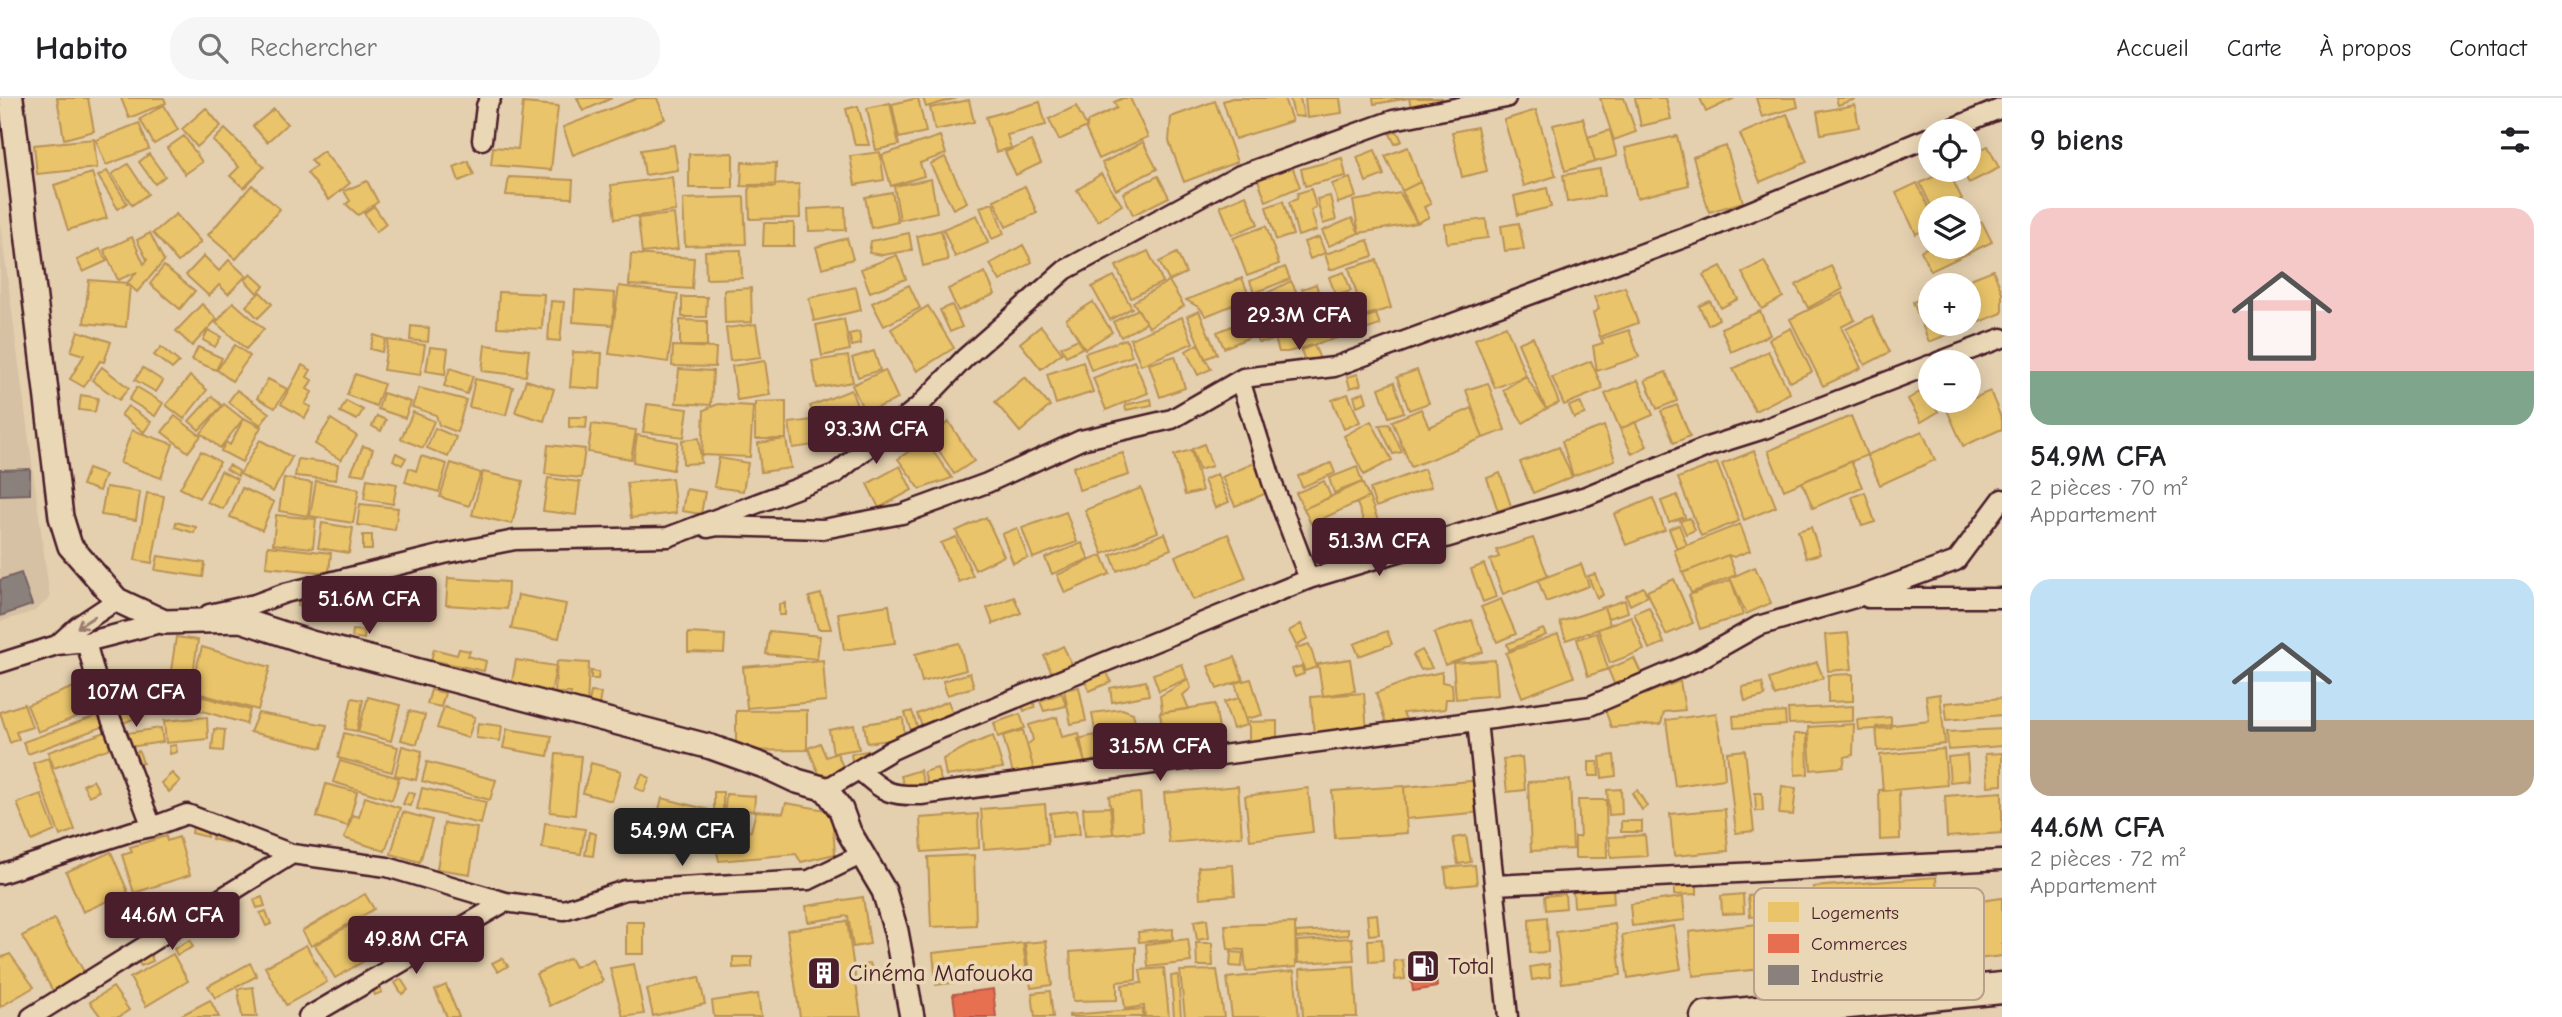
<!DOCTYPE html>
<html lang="fr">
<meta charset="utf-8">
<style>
:root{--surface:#fff;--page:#f6f6f6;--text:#202124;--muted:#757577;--line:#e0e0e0;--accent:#4a1f2b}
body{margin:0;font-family:"Comic Neue",sans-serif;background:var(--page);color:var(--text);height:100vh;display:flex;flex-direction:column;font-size:26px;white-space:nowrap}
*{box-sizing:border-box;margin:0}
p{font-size:23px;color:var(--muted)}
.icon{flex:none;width:38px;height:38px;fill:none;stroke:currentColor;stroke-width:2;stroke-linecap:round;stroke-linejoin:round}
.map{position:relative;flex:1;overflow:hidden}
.side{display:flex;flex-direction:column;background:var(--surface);width:560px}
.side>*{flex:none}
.fabs{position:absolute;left:1918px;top:21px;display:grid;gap:14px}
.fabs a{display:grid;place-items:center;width:63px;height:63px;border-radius:50%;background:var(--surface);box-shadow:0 4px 18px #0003;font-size:35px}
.price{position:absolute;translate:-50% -60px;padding:0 16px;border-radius:7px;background:var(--accent);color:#fff;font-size:23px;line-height:46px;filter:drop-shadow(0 2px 4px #0008)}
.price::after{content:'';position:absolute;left:50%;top:42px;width:21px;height:16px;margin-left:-10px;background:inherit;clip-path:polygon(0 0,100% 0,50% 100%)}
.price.active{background:#222;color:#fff}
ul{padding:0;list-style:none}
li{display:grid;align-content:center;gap:14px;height:371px;padding:0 28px}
li span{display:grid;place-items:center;height:217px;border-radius:21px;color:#555}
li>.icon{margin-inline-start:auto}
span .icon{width:126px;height:126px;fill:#fffc;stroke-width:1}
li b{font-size:30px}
h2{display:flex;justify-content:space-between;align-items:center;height:84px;padding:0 28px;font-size:30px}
header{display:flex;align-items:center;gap:42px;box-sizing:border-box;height:98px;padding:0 35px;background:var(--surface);border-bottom:2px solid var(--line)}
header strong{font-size:33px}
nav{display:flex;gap:38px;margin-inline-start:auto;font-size:24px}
.search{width:490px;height:63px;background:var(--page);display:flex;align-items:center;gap:18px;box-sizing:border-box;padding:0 24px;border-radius:28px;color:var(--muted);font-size:26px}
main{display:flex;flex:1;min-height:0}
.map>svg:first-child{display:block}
.built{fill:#d7c1a4}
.homes{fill:#e9c46a;stroke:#b99257;stroke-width:2}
.shops{fill:#e76f51;stroke:#b85746;stroke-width:2}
.industry{fill:#8a817c;stroke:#776464;stroke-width:2}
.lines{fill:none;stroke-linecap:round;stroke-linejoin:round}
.minor-casing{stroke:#4a1f2b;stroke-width:23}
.tertiary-casing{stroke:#4a1f2b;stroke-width:28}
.trunk-casing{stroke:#4a1f2b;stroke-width:35}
.minor{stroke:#ead7b5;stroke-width:18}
.tertiary{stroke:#ead7b5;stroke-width:23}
.trunk{stroke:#ead7b5;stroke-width:30}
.oneway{stroke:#9a7b70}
.labels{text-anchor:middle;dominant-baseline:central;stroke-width:7;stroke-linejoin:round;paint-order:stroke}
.poi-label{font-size:24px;fill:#4a1f2b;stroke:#ead7b5;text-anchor:start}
.key{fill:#ead7b5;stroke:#baa08c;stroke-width:2}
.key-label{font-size:19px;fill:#4a1f2b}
</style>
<header>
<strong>Habito</strong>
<div class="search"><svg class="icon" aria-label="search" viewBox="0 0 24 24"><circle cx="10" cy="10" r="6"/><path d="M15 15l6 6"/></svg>Rechercher</div>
<nav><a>Accueil</a><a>Carte</a><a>À propos</a><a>Contact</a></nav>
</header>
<main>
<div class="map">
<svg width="2002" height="919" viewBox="0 0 2002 919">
<rect width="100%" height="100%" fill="#e4d0af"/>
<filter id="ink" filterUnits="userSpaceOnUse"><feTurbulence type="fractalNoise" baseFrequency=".0143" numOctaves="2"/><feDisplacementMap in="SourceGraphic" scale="14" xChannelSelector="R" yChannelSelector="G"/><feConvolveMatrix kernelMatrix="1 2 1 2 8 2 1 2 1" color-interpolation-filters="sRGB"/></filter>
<g filter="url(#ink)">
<path class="built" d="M0 123 50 500 35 513 0 524Z"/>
<path class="homes" d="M57 0H88L94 33 64 41Z
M121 0H164L166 5 129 20Z
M577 0H612L583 13Z
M638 0H657L665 21 573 57 563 29Z
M918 0 926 34 899 40 892 6Z
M923 0H957L926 9Z
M1123 0H1130L1148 39 1099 61 1086 32 1088 23 1117 10 1114 4Z
M1232 0H1284L1292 23 1235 41 1223 3Z
M1290 0H1300L1304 19 1294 18Z
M1305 0H1340L1342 15 1307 20Z
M1373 0H1409L1374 6Z
M1409 0H1442V5L1411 10Z
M1600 0H1624L1636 34 1614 42Z
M1635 0H1666L1671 21 1641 28Z
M1700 0H1735L1706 14Z
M1756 0H1796L1798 9 1762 19Z
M1836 0H1859L1838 7Z
M969 2 974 24 935 32 930 10Z
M1215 3 1237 64 1184 84 1169 43 1171 19Z
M1040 4 1046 27 1007 37 1011 50 996 54 986 19Z
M523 5 558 8 551 72 491 67 493 49 518 51Z
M890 5 899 47 876 52 867 10Z
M164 7 178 32 154 46 140 21Z
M1855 7 1859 29 1821 36 1817 14Z
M858 8 869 47H855L846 11Z
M1076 8 1087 29 1059 42 1049 21Z
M206 10 221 28 197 49 182 31Z
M274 11 287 26 267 44 253 28Z
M1536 12 1556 78 1524 88 1504 22Z
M1787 16 1807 64 1760 84 1740 36Z
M1583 20 1595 64 1565 73 1553 27Z
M139 25 149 51 106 67 96 42Z
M1477 29 1487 73 1462 79 1452 34Z
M225 31 264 69 244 90 230 78 239 69 213 43Z
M1610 32 1617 58 1595 64 1588 39Z
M1397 33 1402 43 1395 46 1390 36Z
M184 38 202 64 185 76 167 50Z
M940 38 946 56 920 65 924 78 891 88 882 57Z
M1677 38 1689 87 1637 100 1625 50Z
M94 41 97 70 37 76 34 47Z
M1031 43 1041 65 1016 77 1005 54Z
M1143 44 1157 71 1116 92 1102 65Z
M674 47 678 72 645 77 641 52Z
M1726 48 1743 104 1709 114 1693 59Z
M1988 48 1999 70 1969 85 1962 72H1969V57Z
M1408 49 1420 84 1402 93 1385 58Z
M1375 52 1384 77 1366 84 1357 59Z
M323 53 350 85 329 102 307 75 316 68 311 62Z
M880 54 884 82 855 87 850 58Z
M733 55V90H689V56Z
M149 56 165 78 155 86 139 64Z
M945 59 967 104 953 111 930 66Z
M1342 60 1346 78 1305 88 1301 71Z
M468 63 474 77 459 83 454 69Z
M742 64 776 65 775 89 741 88Z
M128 66 148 96 132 107 112 76Z
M1292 68 1300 89 1266 103 1258 82Z
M1600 71 1604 98 1567 104 1563 77Z
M1948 72 1962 101 1943 110H1932L1920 85Z
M107 73 127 105 118 111 98 78Z
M92 75 107 120 68 132 54 87Z
M1101 76 1122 107 1098 123 1077 92Z
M1158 78 1169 99 1133 117 1123 95Z
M509 79 573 82 572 100 506 97Z
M672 79 676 113 615 121 611 87Z
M1350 80 1356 99 1338 105 1332 86Z
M931 81 937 114 900 122 894 88Z
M367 83 378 104 358 117 346 106 350 103 344 93Z
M1420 84 1431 106 1424 109 1429 119 1417 125 1402 93Z
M1917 85 1930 112V129L1916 136 1896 95Z
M799 86 800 120 750 121 749 87Z
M252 87 280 111 236 161 208 137Z
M1025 88 1037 115 1006 129 994 102Z
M1547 90 1551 109 1518 117 1514 98Z
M1311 91 1316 109 1311 112 1317 132 1298 138 1289 104 1297 101 1298 95Z
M892 94 898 124 871 130 865 99Z
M1400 95 1417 125 1359 135 1353 103Z
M1246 97 1258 126 1232 137 1220 108Z
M1330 98 1336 122 1323 126 1317 101Z
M744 99 746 146 685 148 683 101Z
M1283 103 1293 137 1276 142 1266 109Z
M993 105 1004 136 992 141 980 109Z
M374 108 386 126 376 134 364 115Z
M845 109 846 132 809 133 808 111Z
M176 116 201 144 178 164 153 135Z
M674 116 678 151 642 155 638 120Z
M977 117 988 145 955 159 943 131Z
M1352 120 1359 135 1329 148 1322 133Z
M1486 121 1488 140 1447 145 1445 126Z
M1982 124 1992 144 1931 173 1921 153 1930 148 1969 149V130Z
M764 125H794V148H763Z
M1519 125 1524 151 1505 153 1501 128Z
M1266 128 1279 166 1247 178 1233 140Z
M941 132 948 162 923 168 917 138Z
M150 135 164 163 137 194 127 185 137 174 118 182 104 152 132 139 144 166 147 162 137 142Z
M909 135 912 152 883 157 869 155 871 143Z
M1319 139 1325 155 1310 161 1304 144Z
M847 140 853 161 822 170 816 149Z
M1368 142 1373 158 1330 172 1325 156Z
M1023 147 1032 164 1000 183 990 166Z
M100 151 107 163 83 174 77 162Z
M741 152 742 180 706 181 705 153Z
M1148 153 1163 184 1131 200 1116 168Z
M1177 155 1186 175 1169 183 1159 164Z
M631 156 694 160 692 191 629 187Z
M897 157 906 181 870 194 861 171Z
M204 158 219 173 229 162 246 178 228 196 219 187 209 198 186 177Z
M1377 162 1391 210 1363 218 1349 170Z
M1764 163 1783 199 1762 211 1742 175Z
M164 168 195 193 180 211 150 186Z
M1721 168 1738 201 1721 210 1703 177Z
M1831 168 1843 191 1808 210 1796 187Z
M1285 169 1290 181 1254 195 1250 183Z
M1993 172 2002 194V215L1929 244 1913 204 1930 197V226H1969V187H1955Z
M985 174 995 196 958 213 948 191Z
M1344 174 1351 193 1336 198 1329 179Z
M251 176 264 188 257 195 245 182Z
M1114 178 1132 210 1110 222 1092 189Z
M1242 180 1250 200 1206 218 1200 210 1186 202Z
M89 182 127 185 126 188H130L126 229 84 225Z
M1169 183 1184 208 1149 229 1133 204Z
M1291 183 1298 197 1266 213 1259 199Z
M1316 186 1320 200 1307 205 1302 191Z
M909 187 920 210 884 228 872 205Z
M619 188 678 196 668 264 609 256Z
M856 189 861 212 814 223 809 200Z
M1625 189 1638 225 1600 239 1593 215 1599 211 1594 199Z
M751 190 752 224 725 225 724 192Z
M575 192 615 195 613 227 573 224Z
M260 194 272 206 258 220 246 208Z
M499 194 544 196 542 231 497 229Z
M1842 195 1855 222 1841 229 1861 270 1823 288 1790 221Z
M682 199H707L706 219H682Z
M1253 200 1262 219 1249 225 1240 206Z
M551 203 564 204 560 243 548 242Z
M1710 203 1719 221 1708 227 1699 208Z
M233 204 264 231 246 251 216 225Z
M1093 204 1112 234 1085 251 1066 221Z
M1326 204 1337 240 1288 254H1279L1269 221Z
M202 206 217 221 192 248 176 233Z
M952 207 962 229 950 234 940 212Z
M928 208 954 250 917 273 891 231Z
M1138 211 1146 225 1121 239 1113 224Z
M1199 213 1217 256 1205 261 1187 218Z
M1760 213 1770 237 1731 254 1721 230Z
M1376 216 1380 227 1356 235 1352 224Z
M1872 218 1890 254 1865 267 1846 231Z
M1182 219 1193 245 1141 267 1130 241Z
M844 221 850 252 822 258 816 227Z
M680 222 707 223V248H680Z
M1242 224 1248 240 1224 250 1217 234Z
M1264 225 1271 243 1258 244 1253 230Z
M756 226 761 259 730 263 726 230Z
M411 228 429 230 428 244 410 242Z
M1041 228 1062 255 1041 271 1020 245Z
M1506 228 1526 278 1495 290 1475 241Z
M1791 230 1812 274 1790 284 1769 241Z
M208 232 221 239 215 249 203 242Z
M1629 232 1639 259 1597 273 1593 248 1603 245 1601 241Z
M78 233 111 244 104 264 100 263 84 289 70 281 84 257 71 253Z
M859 234 861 246 852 248 849 236Z
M374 237 386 241 382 254 370 251Z
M1533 239 1559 305 1546 311 1518 245Z
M1078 241 1082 250 1066 258 1061 249Z
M1126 241 1132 258 1091 272 1085 255Z
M388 242 425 247 420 277 383 272Z
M1198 246 1211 271 1198 277 1186 253Z
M235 247 250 258 232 283 217 272Z
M485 247 529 252 526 278 482 273Z
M1314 247 1320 261 1306 266 1301 252Z
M673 248 716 250 715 269 672 268Z
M161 249 179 264 172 271 154 257Z
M198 249 222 260 216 272 192 262Z
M430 249 448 251 445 276 426 273Z
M874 253 880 272 858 279 852 260Z
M1768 253 1790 295 1755 313 1733 271Z
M573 254 602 255 600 291 570 289Z
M848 258 853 284 817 290 812 263Z
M1175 258 1185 290 1160 299 1149 266Z
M765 263 770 297 737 302 732 268Z
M1134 263 1148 295 1106 312 1093 280Z
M1591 263 1603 291 1564 307 1552 279Z
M1083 264 1093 294 1056 306 1047 276Z
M302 267 311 272 307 279 312 282 307 291 312 294 305 306 311 309 305 320 281 306Z
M102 269 129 290 119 302 92 282Z
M143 270 163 283 156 294 135 282Z
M450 270 473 278 467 296 444 288Z
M679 271 713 273 711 307 676 305Z
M885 272 898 301 865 315 852 287Z
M1417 272 1429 305 1409 312 1397 279Z
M1666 274 1677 303 1657 311 1645 282Z
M355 276 384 286 376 308 347 297Z
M1358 276 1361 287 1350 290 1347 279Z
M190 278 207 292 184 321 166 307Z
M1526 278 1546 311 1523 325 1503 292Z
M1025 279 1050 308 1020 334 995 304Z
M268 281 287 291 275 310 257 300Z
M475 281 513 289 506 317 469 309Z
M526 282 554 291 544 323 515 314Z
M1638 282 1653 317 1620 331 1605 296Z
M1394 284 1404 314 1389 319 1379 290Z
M1488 285 1505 332 1483 340 1466 292Z
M137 289 163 305 155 318 129 302Z
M419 290 466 302 457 334 439 327 436 317 412 309Z
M1925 291 1938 314 1921 324 1908 301Z
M237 292 269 315 261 327 228 304Z
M851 292 868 336 828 352 810 308Z
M1990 293 2002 322V331L1963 348 1947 312Z
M1364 294 1367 304 1357 308 1354 298Z
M383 295 411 304 405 320 378 311Z
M1348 296 1360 324 1344 331 1332 302Z
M81 297 98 300 95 314 79 312Z
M212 298 222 308 199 332 189 323Z
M1151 301 1152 307 1126 312 1125 307Z
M346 303 363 312 357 322 340 314Z
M786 303V341H755V304Z
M1580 304 1585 316 1574 320 1569 308Z
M224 306 243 321 220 350 201 335Z
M647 306 688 311 684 339 643 334Z
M718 306 753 308 750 359 702 357 704 312Z
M1677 307 1690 338 1674 345 1661 313Z
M128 308 151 324 144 334 121 317Z
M1472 310 1483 340 1411 369 1392 323 1421 311 1429 329Z
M413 314 434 323 423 350 401 341Z
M175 318 201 338 188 354 162 334Z
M377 318 386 322 381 333 372 328Z
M1851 318 1867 357 1784 392 1768 353Z
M569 319H587L586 330 569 329Z
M244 320 261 329 242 364 221 353 226 344 230 347Z
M331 321 357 338 341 362 315 346Z
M812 322 815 347 793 350 789 325Z
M1371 323 1392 362 1364 377 1344 338Z
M949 324 974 363 954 376 929 337Z
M1635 324 1647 348 1632 356 1620 331Z
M592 326 636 332 631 361 588 354Z
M1389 326 1402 354 1393 356 1379 327Z
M1604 328 1615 362 1573 378 1562 343Z
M435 330 456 339 448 359 427 350Z
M132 332 173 346 161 380 120 365Z
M1922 333 1935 362 1880 387 1867 357Z
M637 337 678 344 673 372 633 364Z
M699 340 701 365 683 366 682 342Z
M786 341 791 370 761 374 758 345Z
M260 342 292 359 273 394 240 376Z
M925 342 952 380 920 391 898 361Z
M1204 346 1212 368 1199 372 1192 351Z
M548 347 585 351 581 380 545 376Z
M363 348 373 351 364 377 351 375Z
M1559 349 1572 379 1533 395 1520 364Z
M1191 352 1202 393 1185 397 1174 357Z
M201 353 220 364 199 400 180 390Z
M1754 353 1776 409 1744 422 1722 366Z
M396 355 406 360 402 367 393 362Z
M1123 355 1129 377 1079 392 1073 369Z
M421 358 447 366 439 394 405 384 409 370 416 373Z
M719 360 748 365 743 393 714 389Z
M298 361 338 366 336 382 295 378Z
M1851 363 1862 389 1813 410 1802 384Z
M451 365 481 375 469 408 440 399Z
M1254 365 1267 395 1235 408 1222 379Z
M1331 365 1335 375 1302 389 1298 378Z
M1717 365 1739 423 1701 438 1678 380Z
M229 367 239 373 238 378 226 371Z
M900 368 912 392 879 410 867 386Z
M1357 369 1362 384 1334 395 1329 380Z
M88 371 105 377 99 393 82 387Z
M1424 371 1431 389 1376 409 1370 391Z
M221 373 237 381 223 411 207 404Z
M483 374 523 383 512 426 472 417Z
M1500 375 1511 408 1498 413 1487 380Z
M1217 376 1229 404 1215 410 1204 382Z
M284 380 312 385 308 418 279 413Z
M548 380 580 384 576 417 543 413Z
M672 380 676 415 631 420 627 385Z
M367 381 397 386 393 406 364 401Z
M316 383 359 391 353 425 310 418Z
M1324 383 1331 399 1304 411 1296 395Z
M1362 384 1369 399 1311 426 1304 411Z
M106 389 140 394 136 422 101 417Z
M242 390 274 404 262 432 230 419Z
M1141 390 1158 434 1103 456 1085 412Z
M686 391 705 394 701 416 682 413Z
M1865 394 1875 424 1862 428 1852 399Z
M147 395 164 398 152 465 135 462Z
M1677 397 1685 419 1669 424 1661 403Z
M1369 399 1379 425 1366 430 1357 405Z
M1653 400 1665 432 1626 447 1614 416Z
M360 406 398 410 395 432 357 427Z
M1066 414 1077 444 1033 460 1022 430Z
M276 417 316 421 313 450 273 446Z
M986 419 1004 458 975 472 956 433Z
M1690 420 1695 432 1686 436 1680 423Z
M176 424 196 429 194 435 175 429Z
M322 425 353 430 349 455 318 450Z
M1740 426 1750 453 1734 459 1728 457 1683 475 1674 452Z
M1679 427 1687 447 1677 451 1669 431Z
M1327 428 1337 452 1325 457 1314 433Z
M1811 429 1820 456 1806 460 1798 433Z
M1017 430 1028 460 1013 465 1002 436Z
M1165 435 1171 451 1117 473 1111 457Z
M1228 436 1246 480 1193 502 1175 458Z
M363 437H372V452H363Z
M956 439 973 478 959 484 941 445Z
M1533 440 1548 478 1503 496 1490 462 1499 459 1496 452Z
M1082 445 1089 461 1052 476 1045 460Z
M268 448 331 455 329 475 266 469Z
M1102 457 1110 476 1065 495 1057 477Z
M1728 457 1736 477 1691 495 1683 475Z
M158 458 205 465 203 479 155 472Z
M1484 466 1496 499 1483 504 1471 471Z
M1581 466 1589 488 1546 504 1538 482Z
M1755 469 1771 505 1746 516 1730 480Z
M1595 476 1603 497 1597 500 1588 478Z
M448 480 508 484 507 511 446 507Z
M1674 481 1693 525 1666 537 1647 493Z
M1731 482 1743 517 1700 531 1689 497Z
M360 488 362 505 344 509 341 492Z
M1643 489 1648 498 1630 507 1626 498Z
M821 496 831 531H818L809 499Z
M518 497 566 506 559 540 511 531Z
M298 499H308V509L298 508Z
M1014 499 1021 515 993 526 987 510Z
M311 500 326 501V515H311Z
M1501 501 1516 536 1497 544 1481 509Z
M1625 502 1628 514 1608 520 1604 509Z
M785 505V517H779V506Z
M889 507 895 545 844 552 838 515Z
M1604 509 1610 527 1566 542 1560 524Z
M1649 509 1664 545 1649 551 1634 515Z
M1631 518 1644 552 1610 565 1598 531Z
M1472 522 1483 554 1445 567 1434 535Z
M1301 526 1308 540 1296 547 1289 533Z
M1543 531 1546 537 1509 552 1507 546Z
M353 532 365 533 364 541 352 539Z
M769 533 820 538 817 561 766 556Z
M1387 533 1392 546 1359 558 1354 546Z
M688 535 725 537 724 555 688 554Z
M1597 535 1608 571 1588 578 1577 541Z
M1848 535 1852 571 1828 573 1825 537Z
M1558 536 1574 579 1522 599 1506 555Z
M176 539 198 542 193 576 171 573Z
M959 545 966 572 922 584 915 556Z
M1309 546 1317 569 1305 573 1296 550Z
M1063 548 1074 570 1054 580 1044 558Z
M202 549 270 569 258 612 190 593Z
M434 551 457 557 459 551 470 553 468 558 486 563 484 573 431 562Z
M1422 552 1432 570 1421 572 1413 557Z
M1235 559 1243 582 1217 591 1208 568Z
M1634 560 1642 577 1615 588 1608 571Z
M1350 561 1355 593 1323 598 1318 566Z
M516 562 556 568 551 596 511 589Z
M823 562 826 603 747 610 743 569Z
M1495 562 1498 597 1456 601 1453 565Z
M557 563 589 565 587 608 570 607 571 595H555Z
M1817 564 1823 580 1775 598 1769 581Z
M1182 566 1187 581 1159 593 1153 576Z
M1301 568 1304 576 1295 579 1292 571Z
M591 573 599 574 598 581H591Z
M1107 574 1111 584 1089 593 1085 582Z
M1442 574V584L1452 586 1453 601H1446L1445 611 1403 615 1406 621 1386 625 1376 595 1418 579Z
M970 575 974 589 947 597 943 583Z
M1853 576V603L1828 604V577Z
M1251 581 1262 617 1246 621 1235 585Z
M172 582 180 602 121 626 113 606Z
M1188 582 1191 590 1183 597 1189 611 1160 615 1162 612 1160 598Z
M1146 583 1149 597 1112 604 1110 590Z
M1680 583 1685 612 1664 614 1661 626 1611 629 1605 611Z
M84 585 94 612 38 634 27 607Z
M1762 585 1765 598 1745 603 1742 589Z
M1079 589 1086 623 1071 626 1064 592Z
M431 592 445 595 441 609 427 606Z
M591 594 601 595 599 607 589 604Z
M1062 595 1066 608 1044 613 1040 603Z
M1364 595 1367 634 1314 638 1311 599Z
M193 596 250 612 246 626 189 609Z
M1940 596 1945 646 1878 653 1876 629 1929 623 1926 598Z
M368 599 400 607 391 643 358 634Z
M352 600 363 602 357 633 345 631Z
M1239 600 1247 627 1233 631 1224 604Z
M2002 600V617L1947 622 1945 605Z
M1033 602 1035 609 1024 613 1022 606Z
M948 603 954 618 923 630 917 616Z
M24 606 32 629 16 634 19 641 10 645 0 614Z
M1215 606 1221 645 1166 654 1160 615Z
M1853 608V623L1789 626 1788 611Z
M444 609 475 619 468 640 437 630Z
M1122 611 1133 615 1136 628 1095 633 1092 615Z
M807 612V652L736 653V613Z
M409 613 425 617 417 646 401 642Z
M912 613 919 634 912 636 905 615Z
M1785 614 1786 627 1734 630 1733 618Z
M104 615 108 627 28 656 23 644Z
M258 615 327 627 322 650 250 634Z
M1716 615 1723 653 1725 681 1675 688 1666 622Z
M1020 616 1025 630 998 639 994 625Z
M207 619 208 641 166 645 164 623Z
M1057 619 1062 639 1079 635 1085 665 1036 679 1027 647 1033 642 1029 627Z
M1891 619V630L1858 632 1857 622Z
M903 620 905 640 867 645 864 626Z
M1277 623V644L1249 645V624Z
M478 625 502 628 500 643 476 640Z
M1854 626 1853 657 1845 659 1843 669 1811 672 1808 629Z
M854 627 859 651 833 655 829 632Z
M1136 628 1141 654 1105 662 1100 636Z
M161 630 163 644 129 649 127 635Z
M214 631 225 632 223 653 212 652Z
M507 631 552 638 548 658 503 650Z
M2002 631V648L1948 652 1947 634Z
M111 632 116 648 54 670 48 654Z
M1023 632 1027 647 1036 679H1014L1003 638Z
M344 635 398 649 392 674 338 660Z
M1794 636H1807L1808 676 1795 677Z
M1095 637 1100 661 1085 665 1078 641Z
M993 638 1003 670 946 678 943 661 969 647Z
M820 645 826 659 837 655 844 671 821 681 808 650Z
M176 647 177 654 170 656 169 648Z
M402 648 422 653 416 682 395 677Z
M1944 651 1947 687 1883 693 1880 657Z
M872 652 876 676 855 680 851 656Z
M1745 652 1754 733 1736 735 1727 654Z
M139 653 143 665 132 668 128 656Z
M2002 655V687L1988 688 1985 656Z
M556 656 581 658 575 717 550 714Z
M1614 657 1616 678 1602 680 1600 659Z
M1967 657 1969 682 1950 684 1948 659Z
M1522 659 1525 692 1507 694 1503 661Z
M48 660 75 732 60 738 33 665Z
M340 663 399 680 392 702 333 684Z
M427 664 496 682 490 702 422 683Z
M1589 664H1598L1599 678H1589Z
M591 665 621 673 612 703 583 695Z
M937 670 943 688 929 692 924 674Z
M920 672 925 690 906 696 901 678Z
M172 675 180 683 169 694 161 685Z
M642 676 650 680 644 694 635 690Z
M93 682 99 693 89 698 83 687Z
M1481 682 1483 714 1406 721 1404 689Z
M1570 682 1573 751 1531 753 1528 684Z
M326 686 357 694 348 728 317 719Z
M1238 688 1242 738 1169 745 1164 695Z
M1404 688 1407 735 1335 740 1332 693Z
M1782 688 1796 690 1793 717 1779 716Z
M422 690 486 704 481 726 417 711Z
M1308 690 1313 734 1250 742 1245 698Z
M1621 691 1622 716 1609 717 1607 692Z
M1637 692 1647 708 1642 712 1632 695Z
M1879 692H1899L1900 741 1880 742Z
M408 694 415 696 410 708 403 706Z
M714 694H723V712H714Z
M2002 694V735L1947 739 1945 698Z
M1140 695 1143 733 1113 736 1109 698Z
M1755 695H1762L1763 713H1756Z
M41 696 55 733 32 743 17 705Z
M726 696 755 698 754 713 725 711Z
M365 699 400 710 385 753 344 740 353 717 359 719Z
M662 700 709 712 700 742 654 730Z
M1578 702H1606L1607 760H1575V739H1580Z
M786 705 832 713 835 756 801 764 796 756 719 763 714 740 751 733 756 713 783 715Z
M1045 706 1048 746 984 751 981 711Z
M1112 709 1113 736 1085 738 1083 710Z
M1725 711 1728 753 1674 758 1670 716Z
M1077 712 1080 736 1052 739 1050 715Z
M403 714 432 722 420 764 391 756Z
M978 716 979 750 922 754 920 720Z
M1621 723H1642V734H1621Z
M444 725 477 730 470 776 437 771Z
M545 725 585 731 581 756 542 750Z
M193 729 208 733 207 739 192 735Z
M213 734 244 741 243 748 212 741Z
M589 734 596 736 593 758 585 757Z
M1645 737 1647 758 1611 760 1609 739Z
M166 738 167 743 179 739 190 777 134 795 122 757 132 754 130 749Z
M1466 738 1471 764 1458 766 1453 740Z
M111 754 128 794 83 814 66 774Z
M974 757 976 827 931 829 928 759Z
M1233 767 1235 797 1200 800 1198 769Z
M1475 767 1477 786 1447 789 1445 770Z
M1936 779 1938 813 1921 815 1920 807 1876 810 1877 818 1815 823 1813 789Z
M1674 787H1697V796L1674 797Z
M1613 789 1614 805 1574 809 1573 793Z
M1789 794 1792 815 1750 819 1748 798Z
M170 796 176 805 144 824 139 814Z
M365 796 374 811 311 848 302 833Z
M1565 796 1566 810 1546 812 1545 798Z
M1743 796 1744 815 1722 816 1721 798Z
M262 799 265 808 257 810 254 802Z
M863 799 870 846 853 849 848 818 808 824 806 808Z
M1683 799 1685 822 1632 828 1630 806Z
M2002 800V858L1951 864 1945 808Z
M217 811 228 827 220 833 210 817Z
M266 813 271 826 266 828 260 815Z
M1377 816 1379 836 1369 837 1367 817Z
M1547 819 1548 854 1530 855 1529 821Z
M54 821 86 877 54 895 22 838Z
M1207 821 1209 840 1197 842 1194 823Z
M357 823 376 856 335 880 315 847Z
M847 823 861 919H800L787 832Z
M626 824H644V856H626Z
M1295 825 1296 869 1246 873 1244 852 1228 851 1225 827Z
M1615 826 1621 877 1562 885 1556 834Z
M1757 826 1761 871 1693 878 1689 834Z
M1674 828 1681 871 1628 880 1622 837Z
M1173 831V841L1139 844 1138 834Z
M1348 831V837L1296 840V834Z
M1352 840 1354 862 1298 865 1297 843Z
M1188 841 1191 864 1148 869 1146 846Z
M1382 841 1383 863 1369 864 1368 842Z
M190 842 193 849 177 857 174 851Z
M1046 843 1052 887 1031 890 1025 845Z
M1023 845 1027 876 936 887 933 855Z
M1196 845H1212L1213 868H1197Z
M306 847 327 884 286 907 265 869Z
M1136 849V882L1117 884V902L1073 903 1070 854Z
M149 853 153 863 141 868 136 859Z
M1231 854 1243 855 1242 869 1230 868Z
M10 856 34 889 0 909V860Z
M173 856 188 883 146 908 130 880Z
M733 859H752V869L733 870Z
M502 860 508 868 498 874 492 865Z
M570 860 575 869 592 861 603 883 550 908 536 876Z
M1403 862 1405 881 1395 882 1394 863Z
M250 865 257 878 215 900 208 888Z
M870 865 874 878 864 882 860 869Z
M634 866 644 916 623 919 610 870Z
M1549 866 1550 879 1532 882 1530 869Z
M1354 868 1357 919H1303L1300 871Z
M1164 870 1169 919H1145L1144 908 1125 911 1122 887 1142 885 1140 872Z
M1217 872 1224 919H1185L1180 873Z
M1294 873 1299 919H1232L1227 880Z
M1178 877 1181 919H1174L1171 878Z
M699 879 705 906 653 918 647 891Z
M401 881 408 892 402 896 395 885Z
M378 886 382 894 375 897 371 889Z
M446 887 459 919H447L435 892Z
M113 889 129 912 119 919H101L90 904Z
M253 889 257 919H242L238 891Z
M1050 893 1053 919H1035L1032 895Z
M758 896 761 919H714L712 903Z
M210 902 219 919H178Z
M1143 911V919H1069V917Z"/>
<path class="shops" d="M1434 863 1437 889 1413 893 1409 866Z
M993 891 996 919H956L953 896Z"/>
<path class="industry" d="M30 371V396L0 397V372Z
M21 475 32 507 0 518V482Z"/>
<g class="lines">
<g class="minor-casing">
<path id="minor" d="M1945 33 2002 10
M482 42 486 8 491 0
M1938 264 2002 240
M1240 282 1272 384 1309 481
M708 430 718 428 823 431 902 416 987 385 1081 342 1172 321 1243 280 1334 269 1700 134 1930 39
M1868 500H2002
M209 516 255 506 285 495 444 456 515 442 668 439 835 376 918 309 965 260 1065 172 1240 77 1393 22 1506 0
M86 544 97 584 152 729
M57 547 78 528 117 502
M0 565 57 547 86 544 168 523
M1477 623 1508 919
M860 673C885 694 888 698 921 697L1590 608 1698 562 1758 528 1858 499 1956 463 2002 401
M826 691 892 652 923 638 1309 481 1586 398 1707 349 1764 331 1930 267
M0 776 133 733 152 729 187 716 292 756 387 769 505 804 564 812 625 792 809 782 863 756
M1495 787 2002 762
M31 919 292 756
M308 919 505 804"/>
</g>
<g class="tertiary-casing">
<path id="tertiary" d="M11 0 61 419 70 448 117 502 164 524 241 522 311 545 711 649 767 669 797 683 826 691 841 712 849 734 884 793 896 833 912 919"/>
</g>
<g class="trunk-casing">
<path id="trunk" d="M1706 919 2002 890"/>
</g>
<use href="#minor" class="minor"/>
<use href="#tertiary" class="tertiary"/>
<use href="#trunk" class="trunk"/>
</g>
<defs><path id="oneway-shaft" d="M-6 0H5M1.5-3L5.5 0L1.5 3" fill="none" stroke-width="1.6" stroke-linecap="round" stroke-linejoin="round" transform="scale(1.75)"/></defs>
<use class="oneway" href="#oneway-shaft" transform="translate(86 524) rotate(147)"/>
</g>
<defs>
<g id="fuel-square" transform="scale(1.75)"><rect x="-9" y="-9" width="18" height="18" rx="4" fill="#4a1f2b" stroke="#ead7b5"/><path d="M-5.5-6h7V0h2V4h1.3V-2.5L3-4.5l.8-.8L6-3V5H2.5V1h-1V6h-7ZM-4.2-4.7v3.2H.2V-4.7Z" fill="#fff"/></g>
<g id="building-square" transform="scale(1.75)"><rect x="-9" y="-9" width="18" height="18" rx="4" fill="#4a1f2b" stroke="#ead7b5"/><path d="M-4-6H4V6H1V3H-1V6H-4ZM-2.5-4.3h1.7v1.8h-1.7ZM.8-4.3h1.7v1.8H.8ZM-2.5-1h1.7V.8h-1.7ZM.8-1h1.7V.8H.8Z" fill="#fff"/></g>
</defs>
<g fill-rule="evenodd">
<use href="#fuel-square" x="1423" y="868"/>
<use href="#building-square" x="824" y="875"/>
</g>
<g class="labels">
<g class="poi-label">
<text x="1448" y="868">Total</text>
<text x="848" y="875">Cinéma Mafouoka</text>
</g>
</g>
<rect x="1754" y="790" width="230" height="112" rx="10" class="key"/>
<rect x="1768" y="804" width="31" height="20" fill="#e9c46a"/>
<rect x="1768" y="836" width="31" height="19" fill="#e76f51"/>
<rect x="1768" y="867" width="31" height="20" fill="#8a817c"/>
<g class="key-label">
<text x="1811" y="821">Logements</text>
<text x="1811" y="852">Commerces</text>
<text x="1811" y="884">Industrie</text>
</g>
</svg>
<div class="fabs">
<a><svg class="icon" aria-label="locate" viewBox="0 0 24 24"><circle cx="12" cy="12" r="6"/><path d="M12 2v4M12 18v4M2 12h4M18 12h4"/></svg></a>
<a><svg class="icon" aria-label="layers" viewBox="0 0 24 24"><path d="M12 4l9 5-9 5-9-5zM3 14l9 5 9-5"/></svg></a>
<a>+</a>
<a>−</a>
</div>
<b class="price" style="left:1299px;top:254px">29.3M CFA</b>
<b class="price" style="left:876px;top:368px">93.3M CFA</b>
<b class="price" style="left:1379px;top:480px">51.3M CFA</b>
<b class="price" style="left:369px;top:538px">51.6M CFA</b>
<b class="price" style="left:136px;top:631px">107M CFA</b>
<b class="price" style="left:1160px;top:685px">31.5M CFA</b>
<b class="price active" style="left:682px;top:770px">54.9M CFA</b>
<b class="price" style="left:172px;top:854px">44.6M CFA</b>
<b class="price" style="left:416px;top:878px">49.8M CFA</b>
</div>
<section class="side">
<h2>9 biens<svg class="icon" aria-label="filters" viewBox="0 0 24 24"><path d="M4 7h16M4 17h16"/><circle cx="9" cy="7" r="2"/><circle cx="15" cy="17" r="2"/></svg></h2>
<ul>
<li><span style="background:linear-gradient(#f6c9c9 75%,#7fa58c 0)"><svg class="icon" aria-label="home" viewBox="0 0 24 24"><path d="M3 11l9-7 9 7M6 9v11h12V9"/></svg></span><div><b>54.9M CFA</b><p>2 pièces · 70 m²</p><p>Appartement</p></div></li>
<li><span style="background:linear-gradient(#bfe0f5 65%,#b9a48a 0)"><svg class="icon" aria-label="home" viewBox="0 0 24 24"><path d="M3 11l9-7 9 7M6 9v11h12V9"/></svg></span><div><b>44.6M CFA</b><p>2 pièces · 72 m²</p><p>Appartement</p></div></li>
</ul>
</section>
</main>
